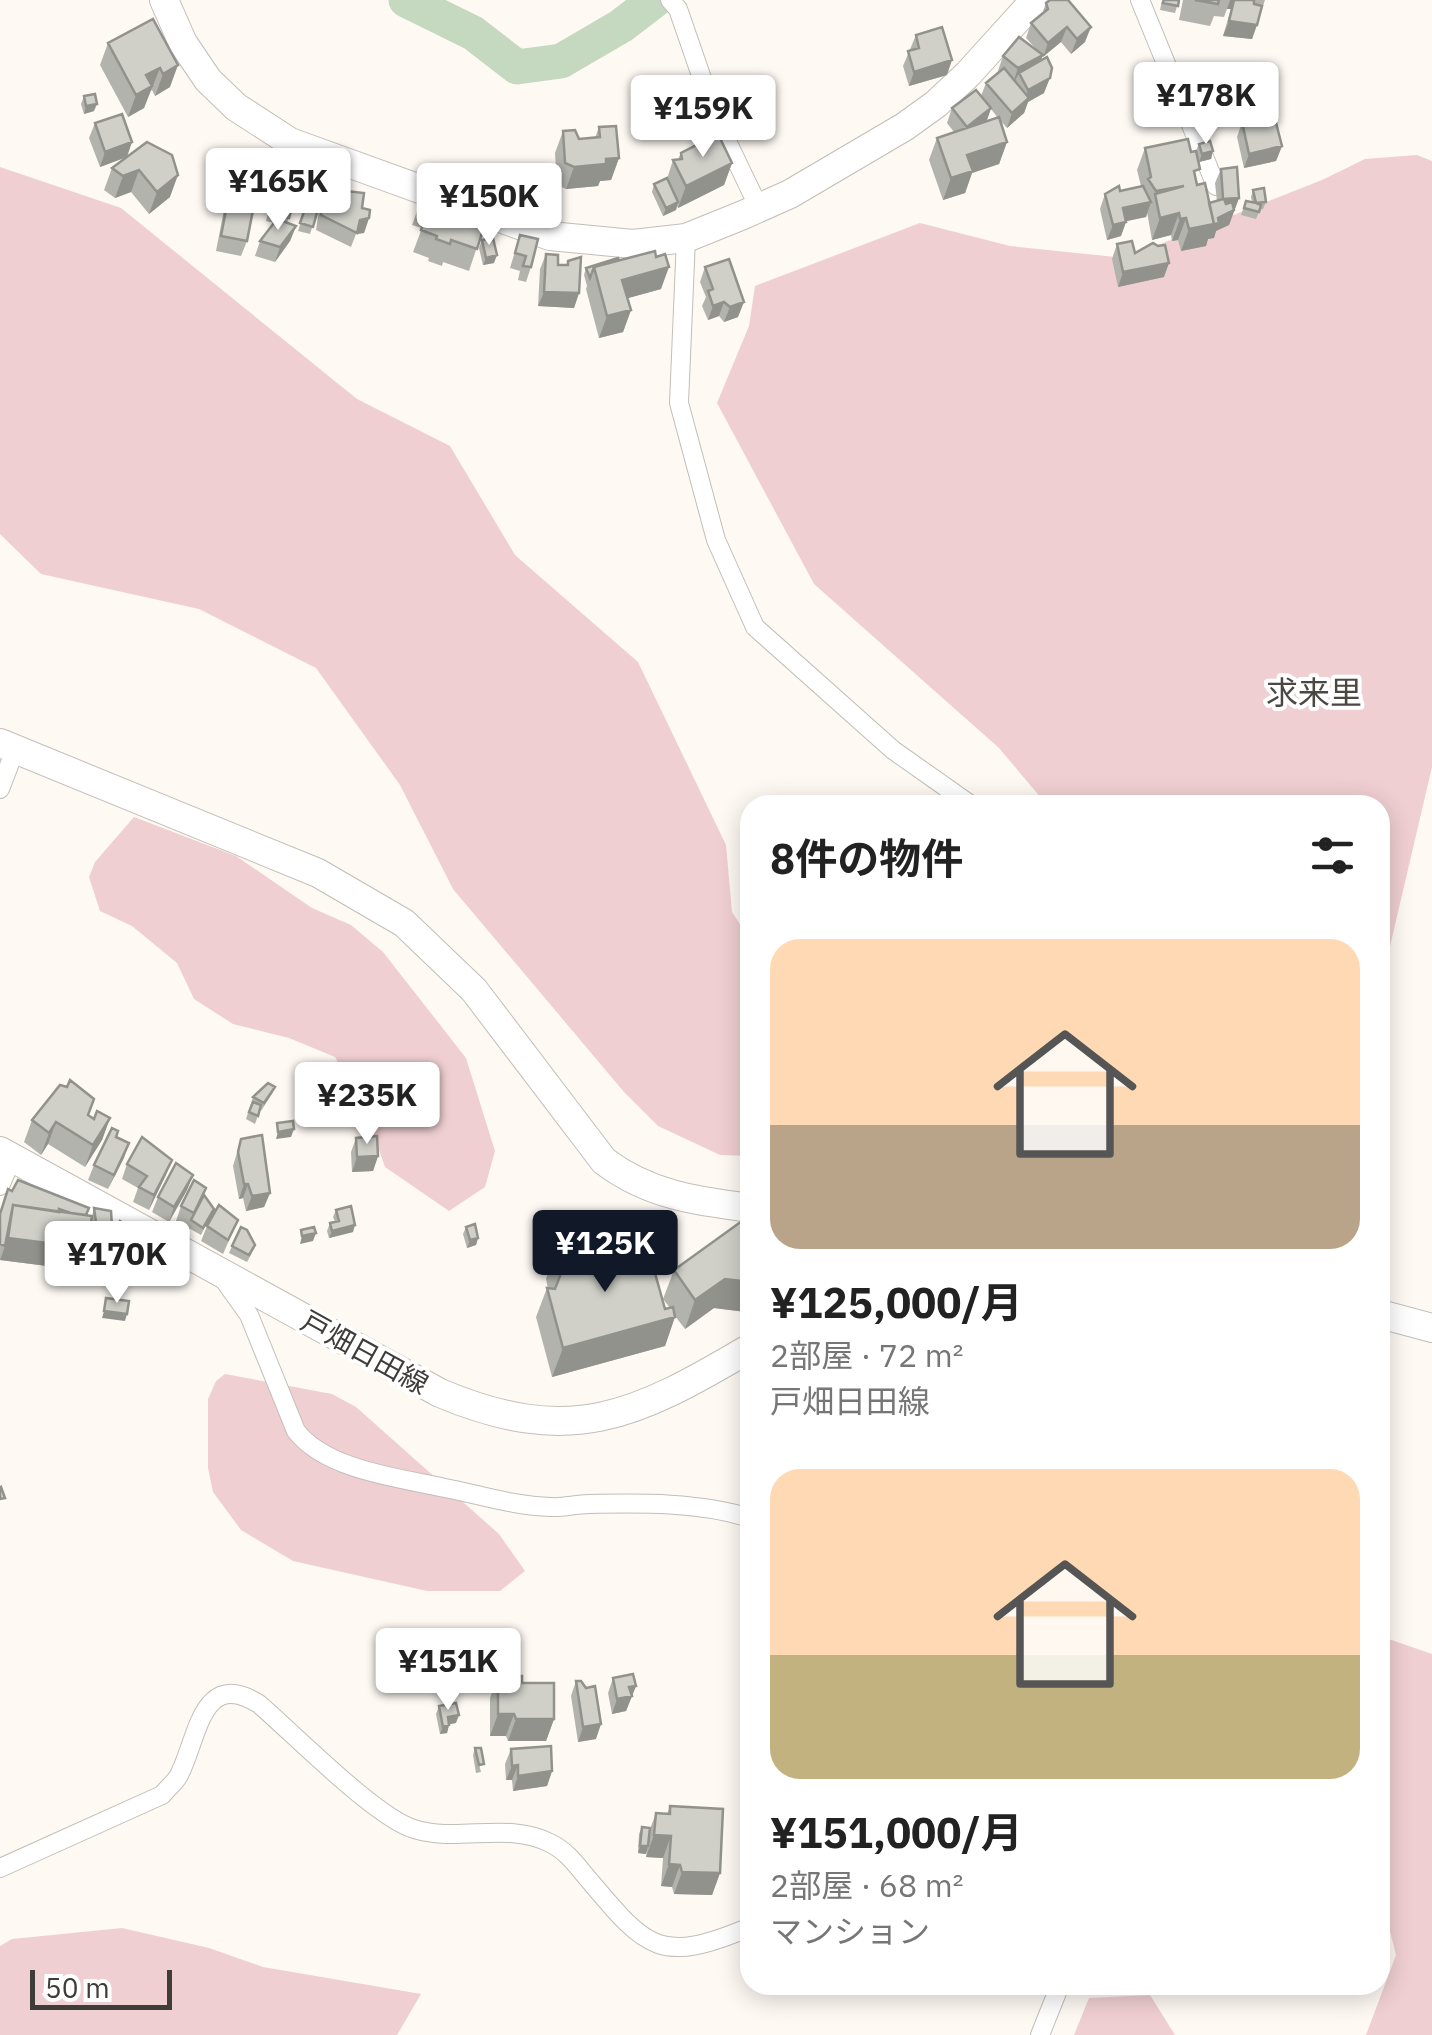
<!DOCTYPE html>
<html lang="ja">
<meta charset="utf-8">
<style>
:root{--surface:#fff;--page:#f6f6f6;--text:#222;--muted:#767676;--accent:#111827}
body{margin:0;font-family:"IBM Plex Sans","Noto Sans JP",sans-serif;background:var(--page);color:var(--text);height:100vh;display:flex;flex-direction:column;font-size:38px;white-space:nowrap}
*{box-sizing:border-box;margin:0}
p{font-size:32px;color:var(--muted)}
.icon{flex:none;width:55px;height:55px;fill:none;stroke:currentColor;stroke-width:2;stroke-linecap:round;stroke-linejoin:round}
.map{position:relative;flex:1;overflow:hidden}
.details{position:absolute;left:740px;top:795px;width:650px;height:1200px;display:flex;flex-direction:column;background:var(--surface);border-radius:30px;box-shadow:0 5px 25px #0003}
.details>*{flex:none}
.scale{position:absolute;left:30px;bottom:25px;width:142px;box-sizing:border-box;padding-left:10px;border:5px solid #3f3d3a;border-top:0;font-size:28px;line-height:35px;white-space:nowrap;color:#3f3d3a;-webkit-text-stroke:8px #fff;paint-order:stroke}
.price{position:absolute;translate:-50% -85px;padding:0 22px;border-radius:10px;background:#fff;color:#222;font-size:32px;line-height:65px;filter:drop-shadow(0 2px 5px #0008)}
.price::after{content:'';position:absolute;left:50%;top:60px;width:30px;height:22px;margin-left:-15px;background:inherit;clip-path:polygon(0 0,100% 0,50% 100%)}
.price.current{background:var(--accent);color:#fff}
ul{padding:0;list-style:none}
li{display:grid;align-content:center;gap:20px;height:530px;padding:0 30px}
li span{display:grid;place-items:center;height:310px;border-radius:30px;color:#555}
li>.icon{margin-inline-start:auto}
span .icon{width:180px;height:180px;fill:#fffc;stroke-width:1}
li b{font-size:42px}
h2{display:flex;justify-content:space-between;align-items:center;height:120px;padding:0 30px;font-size:42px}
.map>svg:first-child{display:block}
.green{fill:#f0cfd2}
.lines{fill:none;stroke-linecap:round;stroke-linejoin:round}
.river{stroke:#c4d9bf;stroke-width:35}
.street-casing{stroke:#c2beb8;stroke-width:20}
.secondary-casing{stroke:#c2beb8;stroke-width:30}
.street{stroke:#fff;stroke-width:18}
.secondary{stroke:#fff;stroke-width:28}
.wall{fill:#b3b3ad;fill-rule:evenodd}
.shaded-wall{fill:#92928d}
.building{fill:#d0d0c9;stroke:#92928d;stroke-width:2.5}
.labels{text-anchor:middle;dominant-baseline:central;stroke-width:8;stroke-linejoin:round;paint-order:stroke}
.street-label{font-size:28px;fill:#3f3d3a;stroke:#fff}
.quarter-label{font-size:32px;fill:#4b4742;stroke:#fff}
</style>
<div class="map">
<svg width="1432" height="2035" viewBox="0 0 1432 2035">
<rect width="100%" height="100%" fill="#fef9f3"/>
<path class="green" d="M1417 155 1432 161V767L1380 989V805H1047L999 748 814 584 717 403 749 326 755 286 920 223 1010 246 1125 258 1322 180 1365 159Z
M0 167 121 208 357 399 450 446 515 555 638 662 726 845 732 912 750 940V1156L720 1155 658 1126 624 1092 453 889 400 785 316 668 199 609 41 574 0 534Z
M134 817 236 856 312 908 351 925 383 952 466 1058 495 1151 485 1187 449 1211 385 1167 366 1113 335 1057 289 1038 233 1024 194 999 177 963 132 926 100 911 89 877 95 862Z
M225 1374 332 1394 356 1407 499 1534 525 1571 500 1591H427L293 1561 241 1530 213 1492 208 1468V1399L216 1381Z
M1380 1636 1432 1654V2035H1366L1396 1955 1380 1892Z
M122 1928 209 1948 263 1967 421 1994 397 2035H0V1946L12 1939Z
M1150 1995 1175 2035H1074L1089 1998Z"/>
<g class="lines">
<path class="river" d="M406 0 473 33 517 67 561 61 621 26 655 0"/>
<g class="street-casing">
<path id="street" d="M670 0 678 9 715 116 759 208
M1140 0 1216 186
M686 238 679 403 716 540 755 627 893 750 971 805
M0 789 15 750
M0 1186 12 1158
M224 1280 249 1315 296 1431C326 1470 400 1478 445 1488 481 1495 514 1506 551 1507 563 1508 576 1504 589 1504 642 1503 699 1502 750 1518
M0 1868 162 1795C167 1789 174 1783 178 1777 198 1741 200 1667 259 1704 294 1734 375 1817 414 1829 458 1843 508 1821 550 1843 567 1851 577 1866 589 1880 647 1949 660 1965 750 1927
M1040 2035 1060 1985"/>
</g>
<g class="secondary-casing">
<path id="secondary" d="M164 0 183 43 208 80 236 107 290 142 550 236 633 244 686 238 743 215 790 194 904 127 936 104 968 74 1035 0
M0 743 318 873 404 923 474 990 604 1161C649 1195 696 1201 750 1208
M0 1151 440 1393C571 1448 635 1416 750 1348
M1380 1314 1432 1328"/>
</g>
<use href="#street" class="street"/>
<use href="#secondary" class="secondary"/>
</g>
<path class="wall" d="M1162 0H1179L1175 13 1160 10Z
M1183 0H1265L1252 39 1223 36 1231 9H1227L1224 17 1214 16 1210 26 1179 20Z
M1046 3 1085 42 1071 54 1061 42 1042 57 1041 61 1044 93 1028 102 1024 113 1007 128 1000 120 1007 142 999 164 972 173 965 193 943 200 929 160 937 138 954 132 947 123 952 108 981 96 986 83 999 72 998 71 1003 56 1037 50 1026 38 1031 23 1042 14ZM991 109 998 118 986 122Z
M153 19 170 87 155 96 152 90 150 91 144 108 128 117 100 65 108 43Z
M916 35 947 75 909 86 903 66Z
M84 96 94 111 84 114 81 104Z
M1242 122 1282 146 1276 161 1244 168 1237 137Z
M95 123 170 197 149 214 131 192 115 198 104 190 112 168 126 157 100 167 89 138Z
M599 127 619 158 611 180 600 181 598 186 566 189 557 185 555 153 563 131 579 139 595 138Z
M1199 144 1213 151 1211 159 1199 162 1196 151Z
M1145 148 1196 179 1197 185 1209 203 1217 201 1215 183 1221 169 1239 198 1229 225 1216 231 1214 238 1208 239 1206 246 1181 251 1178 240 1172 241 1171 235 1152 240 1147 212 1146 217 1126 221 1121 236 1107 240 1100 209 1105 194 1141 186 1137 170Z
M681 153 732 163 724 185 678 208 677 206 676 210 663 216 652 192 654 184 667 179 673 160 678 159Z
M232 179 247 241 241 256 216 251 227 194Z
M425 190 489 211 469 271 443 262 442 266 428 261 429 258 413 252 422 228 412 225Z
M1253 190 1266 202 1263 209 1260 210 1256 219 1241 215 1246 201 1252 202 1251 197Z
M346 191 369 218 364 233 356 234 351 247 316 230 319 209 324 195 344 197Z
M272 198 293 203 287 223 296 226 290 241 275 262 255 256 260 241 274 223 266 221Z
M306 206 318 209 310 234 298 231Z
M520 235 531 267 526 282 518 280 520 271 510 268Z
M482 240 494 263 483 265 479 248Z
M1117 244 1135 253 1164 277 1118 287 1112 259Z
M546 254 558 265H566L568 261 579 293 574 308 538 306 540 269Z
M619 260 661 289 628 298 631 310 623 332 599 338 586 289 587 286 584 275 586 268Z
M705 267 738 317 724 322 719 316 708 320 702 306 706 297 700 282Z
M275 1087 272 1094 261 1111 260 1110 255 1124 246 1119 253 1097Z
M88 1115 94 1119 110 1118 102 1140 85 1167 48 1144 41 1155 24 1142 32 1120Z
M116 1137 129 1143 108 1189 88 1180 94 1165Z
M356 1138 378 1156 373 1171 352 1172 351 1152Z
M241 1139 270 1193 264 1207 246 1211 243 1198 239 1199 233 1166Z
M172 1160 149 1210 133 1202 138 1188 122 1179 127 1164Z
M193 1175 187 1190 169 1222 152 1212 158 1197Z
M206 1188 204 1195 214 1209 201 1235 176 1221 181 1206Z
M89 1208 86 1215 92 1216 94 1208 107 1238 109 1245 111 1237 170 1249 165 1263 157 1277 139 1267 136 1274 128 1270 124 1278 109 1269 113 1256 110 1254 105 1270 95 1272 90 1229 87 1248 79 1270 0 1260V1212Z
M336 1210 353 1232 329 1238 327 1231 330 1223 335 1222 333 1217Z
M238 1220 223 1254 201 1241 207 1226Z
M466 1227 478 1238 476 1245 467 1248 463 1234Z
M232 1246 252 1253 247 1262 229 1253Z
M556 1250 593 1264 665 1309 670 1308 663 1299 674 1270 746 1312 714 1308 685 1329 675 1316 665 1346 552 1377 536 1317 547 1288 548 1289 546 1279Z
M750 1671V1691L745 1690Z
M498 1676 522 1683 554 1719 546 1741H508L506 1736H490V1698Z
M613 1678 636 1686 626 1711 612 1714 608 1693Z
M576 1681 596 1739 578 1742 571 1696Z
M439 1706 456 1723 449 1724 447 1733 440 1734 436 1714Z
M475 1748 481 1772 476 1773 473 1755Z
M511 1749 552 1771 547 1786 513 1791 512 1780H506L505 1764Z
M670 1806 720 1873 712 1895 674 1894 672 1887 661 1886 663 1858 646 1857 647 1851 646 1854 638 1853 639 1834 642 1827 650 1829 656 1813 667 1814Z"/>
<path class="shaded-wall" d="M1230 0H1234L1231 9H1227Z
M1229 21 1257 25 1252 39 1223 36Z
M1067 27 1061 42 1043 57 1048 43Z
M1091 27 1085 42 1071 54 1077 39Z
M1043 55 1037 70 1019 73 1015 81 1013 83 1018 68Z
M952 60 947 75 909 86 914 72Z
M178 65 170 87 155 96 163 74Z
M160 68 144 108 128 117 136 95 146 75Z
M1050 78 1044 93 1028 102 1024 113 1007 128 1012 113 1023 104 1028 90Z
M97 104 94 111 84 114 86 106Z
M991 108 986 123 967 127Z
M132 142 127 157 100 167 105 152Z
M1007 142 999 164 972 173 965 193 943 200 951 178 967 155Z
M1282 146 1276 161 1244 168 1249 154Z
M1213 151 1211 159 1199 162 1202 154Z
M619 158 611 180 600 181 598 186 566 189 574 167 606 159Z
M732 163 724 185 678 208 686 186Z
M139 170 131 192 115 198 123 176Z
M178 175 170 197 149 214 157 192Z
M1239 198 1229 225 1216 231 1214 238 1208 239 1206 246 1181 251 1189 229 1224 199Z
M678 202 676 210 663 216 666 208Z
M1151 202 1146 217 1118 223 1123 208Z
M1179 213 1171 235 1152 240 1160 218Z
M369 218 364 233 356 234 360 220Z
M1186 218 1178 240 1172 241 1180 219Z
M1126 222 1121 236 1107 240 1113 225Z
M296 226 290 241 275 262 280 247Z
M497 255 494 263 483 265 486 258Z
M1169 263 1164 277 1118 287 1123 272Z
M669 267 661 289 614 302 622 280Z
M544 292 579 293 574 308 538 306Z
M724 302 719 316 708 320 713 306Z
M744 302 738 317 724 322 730 307Z
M631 310 623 332 599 338 607 316Z
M110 1118 102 1140 85 1167 93 1145Z
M56 1122 48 1144 41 1155 49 1133Z
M294 1129 291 1137 276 1139 278 1132Z
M129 1143 124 1158 108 1189 114 1175Z
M378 1156 373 1171 352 1172 357 1157Z
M172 1160 166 1175 149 1210 154 1195Z
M193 1175 187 1190 169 1222 174 1207Z
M244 1184H248L243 1198 239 1199Z
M270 1193 264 1207 246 1211 252 1196Z
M355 1225 353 1232 329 1238 332 1231Z
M316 1233 313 1241 300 1244 302 1236Z
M8 1238 87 1248 79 1270 0 1260Z
M478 1238 476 1245 467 1248 470 1240Z
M110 1256 105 1270 95 1272 101 1257Z
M725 1279 750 1282V1307L746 1312 714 1308 685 1329 695 1300Z
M104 1311 127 1314 125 1321 102 1318Z
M675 1317 665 1346 552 1377 563 1348Z
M636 1686 626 1711 612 1714 617 1699 629 1687Z
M498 1714H514L506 1736H490Z
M459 1715 456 1723 445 1725 448 1717Z
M516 1719H554L546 1741H508Z
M601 1724 596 1739 578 1742 583 1727Z
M449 1725 447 1733 440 1734 443 1727Z
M518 1765 512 1780H506L512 1766Z
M552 1771 547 1786 513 1791 518 1776Z
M654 1835 671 1836 663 1858 646 1857Z
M640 1846H648L646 1854 638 1853Z
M669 1864 680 1865 672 1887 661 1886Z
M682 1872 720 1873 712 1895 674 1894Z"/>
<path class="building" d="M1050 0H1068L1091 27 1077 39 1067 27 1048 43 1031 23 1048 9 1046 3Z
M1164 0H1179L1178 6 1163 3Z
M1195 0H1219L1218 4Z
M1234 0H1254V4L1262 6 1257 25 1229 21Z
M153 19 178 65 163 74 160 68 146 75 152 86 136 95 108 43Z
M942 27 952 60 914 72 908 51 919 48 916 35Z
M1019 37 1043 55 1018 68 1003 56Z
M1047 57 1052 68 1050 78 1028 90 1019 73Z
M1004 68 1029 98 1012 113 986 83Z
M976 90 991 108 967 127 952 108Z
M95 94 97 104 86 106 84 96Z
M122 114 132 142 105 152 95 123Z
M1274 115 1282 146 1249 154 1242 122Z
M999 117 1007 142 967 155 973 171 951 178 937 138Z
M616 126 619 158 606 159V164L574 167 565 163 563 131 575 130 579 139 600 137 599 127Z
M718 134 732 163 686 186 673 160 682 159 681 153Z
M1188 139 1191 152 1196 151 1200 169 1194 171 1197 185 1205 183 1214 224 1189 229 1186 218 1180 219 1179 213 1160 218 1155 194 1184 186 1156 191 1148 179 1151 177 1145 148Z
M1210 141 1213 151 1202 154 1199 144Z
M147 142 172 155 178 175 157 192 139 170 123 176 112 168Z
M1237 167 1239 198 1224 199 1226 204 1232 202 1234 210 1218 218 1219 223 1211 225 1214 224 1209 203 1223 199 1221 169Z
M667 178 678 202 666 208 654 184Z
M232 179 258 184 247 241 221 236Z
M1119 186 1120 191 1143 186 1151 202 1123 208 1126 222 1113 225 1105 194Z
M1264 188 1266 202 1256 203 1261 205 1259 212 1244 208 1246 201 1256 203 1253 190Z
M425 190 489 211 477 249 451 240 450 244 436 239 437 236 421 230 430 206 420 203Z
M346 191 364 193 362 208 370 210 369 218 360 220 357 233 321 215 324 195 346 197Z
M272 198 293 203 289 218 269 213Z
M306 206 318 209 313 227 300 223Z
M277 219 296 226 280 247 260 241Z
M520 235 538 239 531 267 523 266 526 256 515 253Z
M493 238 497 255 486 258 482 240Z
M1132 241 1135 253 1153 243 1158 246 1165 245 1169 263 1123 272 1117 244Z
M655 251 656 257 665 254 669 267 622 280 631 310 607 316 594 267Z
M546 254 558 255V265H568V261L581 257 579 293 544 292Z
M618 258 619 260 594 267 590 278 586 268Z
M729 259 744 302 730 307 724 302 713 306 708 291 713 289 705 267Z
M70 1080 94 1099 88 1115 94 1119 97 1111 110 1118 93 1145 56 1122 49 1133 32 1120 60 1085 67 1087Z
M268 1083 275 1087 264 1103 253 1097Z
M253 1102 261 1105 258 1116 249 1112Z
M293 1121 294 1129 278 1132 277 1123Z
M112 1128 118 1131 116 1137 129 1143 114 1175 94 1165Z
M262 1135 270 1193 252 1196 248 1184H244L238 1152 241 1139Z
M377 1136 378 1156 357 1157 356 1138Z
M142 1137 172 1160 154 1195 139 1187 147 1176 127 1164Z
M176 1163 193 1175 174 1207 158 1197Z
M18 1180 89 1208 86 1215 71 1213 59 1209V1212L13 1205 5 1246 0 1244V1214L8 1189 12 1191Z
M194 1180 206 1188 194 1213 181 1206Z
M204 1195 214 1209 203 1228 191 1220Z
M13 1205 92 1216 87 1248 8 1238Z
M219 1205 238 1220 228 1240 207 1226Z
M351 1206 355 1225 332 1231 330 1223 339 1221 336 1210Z
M94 1208 111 1211 112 1226 106 1228 110 1256 101 1257Z
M120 1221 170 1249 162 1262 145 1253 141 1259 134 1255 130 1263 114 1254 120 1242 111 1237Z
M742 1221 750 1222V1282L725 1279 695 1300 674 1270Z
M475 1224 478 1238 470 1240 466 1227Z
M241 1227 247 1230 255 1245 249 1255 232 1246Z
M314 1227 316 1233 302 1236 301 1230Z
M587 1241 593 1264 648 1248 665 1309 673 1307 675 1317 563 1348 547 1288 555 1289 562 1271 556 1250Z
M106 1298 129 1301 127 1314 104 1311Z
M1 1487 5 1498 0 1499V1488Z
M633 1674 636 1686 629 1687 632 1696 617 1699 613 1678Z
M498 1676H522V1683H554V1719H516L514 1714H498Z
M576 1681H581L586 1688 595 1686 601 1724 583 1727Z
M456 1703 459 1715 448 1717 449 1725 443 1727 439 1706Z
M551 1746 552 1771 518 1776V1765L512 1766 511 1749Z
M475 1748H481L484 1764 479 1765Z
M670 1806 723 1809 720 1873 682 1872 680 1865 669 1864 671 1836 654 1835 656 1813 670 1814Z
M642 1827 650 1828 648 1846H640Z"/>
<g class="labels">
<g class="street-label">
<text transform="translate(365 1352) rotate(29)">戸畑日田線</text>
</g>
<g class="quarter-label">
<text x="1314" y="692">求来里</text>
</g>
</g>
</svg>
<div class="scale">50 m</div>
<b class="price" style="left:1206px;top:147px">¥178K</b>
<b class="price" style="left:703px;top:160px">¥159K</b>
<b class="price" style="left:278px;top:233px">¥165K</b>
<b class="price" style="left:489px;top:248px">¥150K</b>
<b class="price" style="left:367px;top:1147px">¥235K</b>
<b class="price current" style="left:605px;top:1295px">¥125K</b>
<b class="price" style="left:117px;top:1306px">¥170K</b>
<b class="price" style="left:448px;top:1713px">¥151K</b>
<section class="details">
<h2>8件の物件<svg class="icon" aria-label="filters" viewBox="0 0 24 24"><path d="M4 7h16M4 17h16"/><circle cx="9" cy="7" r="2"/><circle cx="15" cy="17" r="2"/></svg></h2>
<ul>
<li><span style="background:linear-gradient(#ffd9b3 60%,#b9a48a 0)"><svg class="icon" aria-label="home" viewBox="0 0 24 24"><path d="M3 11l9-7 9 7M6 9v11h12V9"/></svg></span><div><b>¥125,000/月</b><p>2部屋 · 72 m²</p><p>戸畑日田線</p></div></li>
<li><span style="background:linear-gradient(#ffd9b3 60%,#c2b280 0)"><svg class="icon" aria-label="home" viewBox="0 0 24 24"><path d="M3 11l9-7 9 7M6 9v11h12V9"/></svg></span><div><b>¥151,000/月</b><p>2部屋 · 68 m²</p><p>マンション</p></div></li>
</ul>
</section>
</div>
